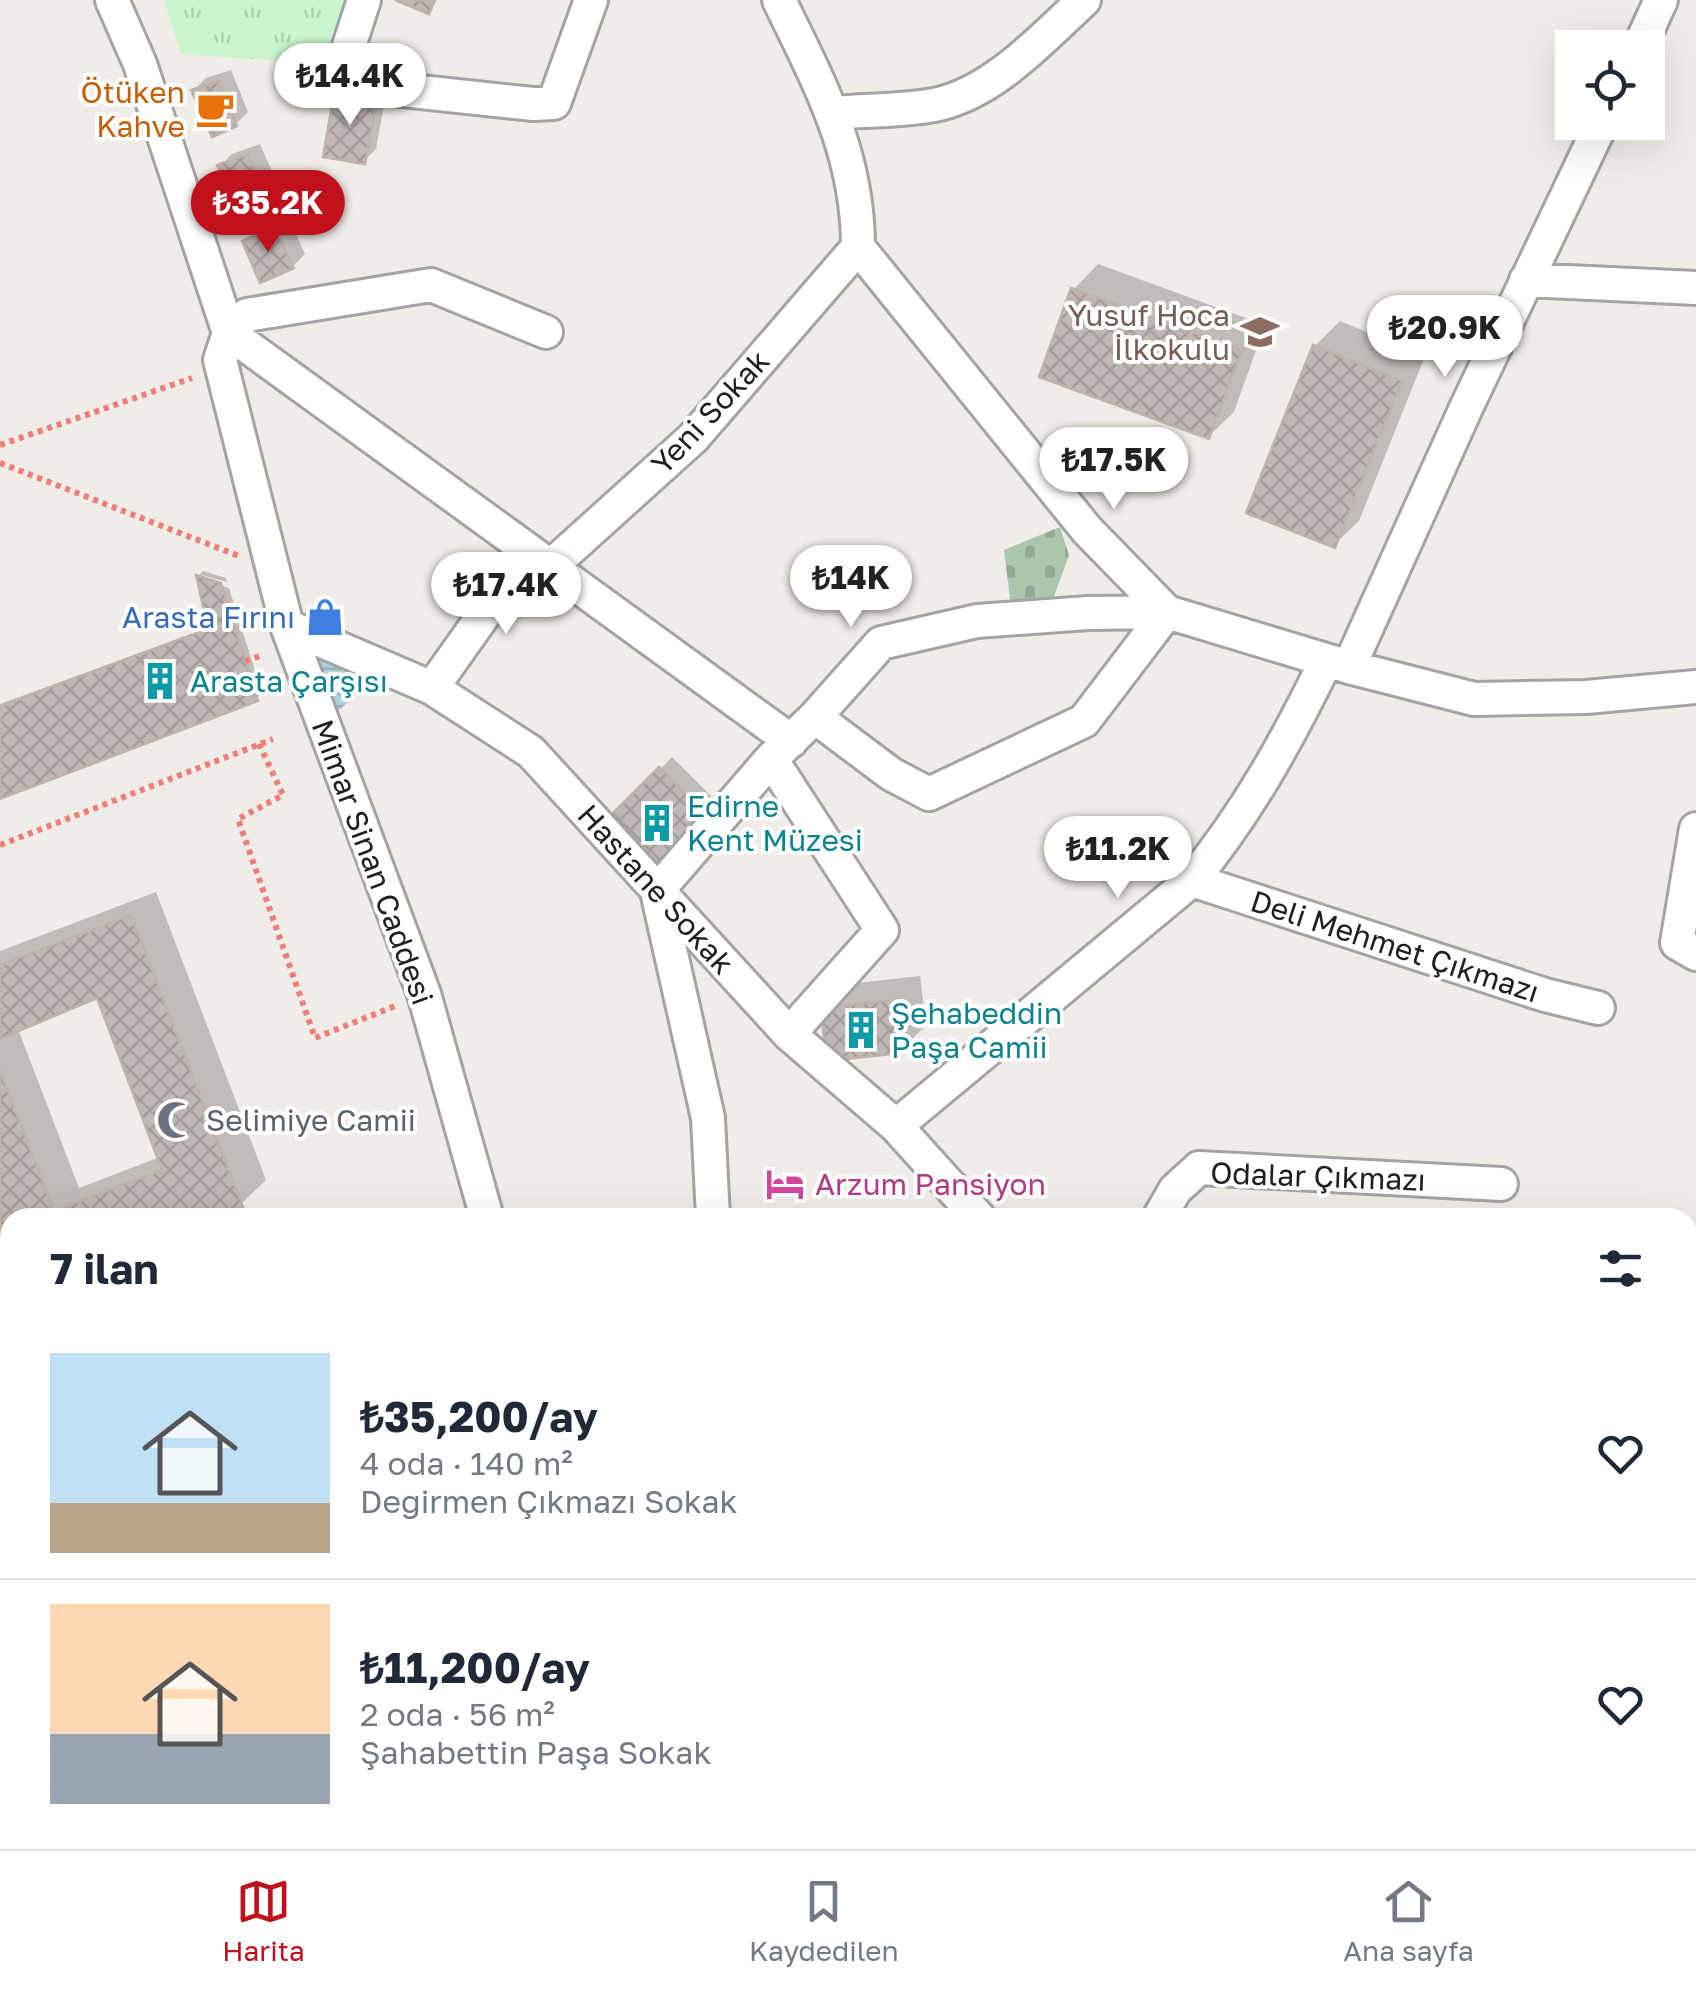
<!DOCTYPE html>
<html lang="tr">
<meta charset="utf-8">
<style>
:root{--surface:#fff;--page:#f2f2f3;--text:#1f2937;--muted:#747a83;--line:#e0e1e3;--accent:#c0101b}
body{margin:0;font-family:"Golos Text",sans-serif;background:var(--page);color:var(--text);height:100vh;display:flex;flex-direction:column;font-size:38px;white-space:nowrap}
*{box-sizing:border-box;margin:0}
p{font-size:32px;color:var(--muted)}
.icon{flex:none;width:55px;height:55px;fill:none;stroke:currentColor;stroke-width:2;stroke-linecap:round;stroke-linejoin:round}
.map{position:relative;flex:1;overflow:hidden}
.drawer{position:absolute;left:0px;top:1208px;width:1698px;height:642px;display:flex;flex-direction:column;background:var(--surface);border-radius:30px 30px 0 0;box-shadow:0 10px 40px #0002}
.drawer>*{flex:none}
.controls{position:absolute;left:1555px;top:30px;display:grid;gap:20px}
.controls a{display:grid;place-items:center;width:110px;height:110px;border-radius:0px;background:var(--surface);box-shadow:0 10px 40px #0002;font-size:50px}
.price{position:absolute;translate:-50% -85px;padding:0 22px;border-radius:35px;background:#fff;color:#222;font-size:32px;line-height:65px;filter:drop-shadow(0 2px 5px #0008)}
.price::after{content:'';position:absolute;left:50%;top:60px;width:30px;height:22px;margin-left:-15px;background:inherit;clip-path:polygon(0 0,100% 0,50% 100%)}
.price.active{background:var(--accent);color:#fff}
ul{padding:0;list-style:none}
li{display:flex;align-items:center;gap:30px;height:250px;padding:0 50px}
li+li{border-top:2px solid var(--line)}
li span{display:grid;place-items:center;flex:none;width:280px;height:200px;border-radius:0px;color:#555}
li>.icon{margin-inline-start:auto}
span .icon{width:120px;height:120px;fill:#fffc;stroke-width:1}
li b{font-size:42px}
h2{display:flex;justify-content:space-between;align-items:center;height:120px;padding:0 50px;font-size:42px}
.dock{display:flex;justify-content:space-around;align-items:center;height:140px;border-top:2px solid var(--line);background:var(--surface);font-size:28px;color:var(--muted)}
.dock a{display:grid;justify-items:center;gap:5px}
.dock .active{color:var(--accent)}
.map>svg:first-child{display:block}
.grass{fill:url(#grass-dots)}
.cemetery{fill:url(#cemetery-stones)}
.park{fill:url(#park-tufts)}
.water{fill:url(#water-rules)}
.shadow{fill:#0003;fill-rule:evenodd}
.building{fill:url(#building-cross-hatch);stroke:#c0b3ab;stroke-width:2.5}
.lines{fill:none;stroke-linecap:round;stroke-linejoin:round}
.minor-casing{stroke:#a4a4a4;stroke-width:38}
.path{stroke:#ef7e79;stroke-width:6;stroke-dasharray:5 5;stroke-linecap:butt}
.minor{stroke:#fff;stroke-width:32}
.labels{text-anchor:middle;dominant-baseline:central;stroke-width:8;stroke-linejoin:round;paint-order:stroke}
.food-label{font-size:30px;fill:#c56008;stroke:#fff;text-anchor:end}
.education-label{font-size:30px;fill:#785e54;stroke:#fff;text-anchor:end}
.street-label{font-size:30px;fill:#202020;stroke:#fff}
.shop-label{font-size:30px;fill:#366cbe;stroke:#fff;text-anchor:end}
.culture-label{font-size:30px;fill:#0d838f;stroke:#fff;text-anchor:start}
.worship-label{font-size:30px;fill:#5b616d;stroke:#fff;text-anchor:start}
.hotel-label{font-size:30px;fill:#b23c85;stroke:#fff;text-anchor:start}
</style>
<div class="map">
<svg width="1696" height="1849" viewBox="0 0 1696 1849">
<defs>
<pattern id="grass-dots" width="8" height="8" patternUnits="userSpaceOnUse" patternTransform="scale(2.5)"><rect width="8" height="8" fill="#cee5b2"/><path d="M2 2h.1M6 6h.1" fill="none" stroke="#b1c499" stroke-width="1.8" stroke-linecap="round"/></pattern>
<pattern id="cemetery-stones" width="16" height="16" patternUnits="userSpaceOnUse" patternTransform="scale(2.5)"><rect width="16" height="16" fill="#aac7ad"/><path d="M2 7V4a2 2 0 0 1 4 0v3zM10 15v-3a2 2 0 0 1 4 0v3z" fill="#92ab95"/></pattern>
<pattern id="park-tufts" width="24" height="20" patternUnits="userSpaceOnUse" patternTransform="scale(2.5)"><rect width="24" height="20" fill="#c9f6ca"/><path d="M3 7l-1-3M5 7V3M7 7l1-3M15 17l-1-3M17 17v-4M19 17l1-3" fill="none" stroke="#acd3ad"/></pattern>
<pattern id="water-rules" width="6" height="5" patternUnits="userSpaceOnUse" patternTransform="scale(2.5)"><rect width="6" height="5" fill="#acd2da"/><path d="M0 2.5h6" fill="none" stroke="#94b4bb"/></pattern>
<pattern id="building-cross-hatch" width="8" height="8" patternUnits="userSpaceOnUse" patternTransform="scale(2.5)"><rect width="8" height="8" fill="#c0b8b4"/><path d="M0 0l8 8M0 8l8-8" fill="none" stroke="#a59e9a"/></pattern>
</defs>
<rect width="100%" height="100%" fill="#f0ece7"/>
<path class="grass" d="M763 1840H869L873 1848 892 1840H1019L1007 1849H767Z"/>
<path class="cemetery" d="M1060 527 1069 555 1052 602 1012 615 1004 550Z"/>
<path class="park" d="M164 0H349L331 64 181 54Z
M10 1530V1767L0 1771V1534Z"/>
<path class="water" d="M331 653 373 680 328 720 308 671Z"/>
<path class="shadow" d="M231 70 248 112 236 124 194 90 206 78Z
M387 89 376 149 364 161 336 94Z
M260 144 277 183 264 196 220 166 232 154Z
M288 217 305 254 293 266 245 241 257 229Z
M1098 264 1265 325 1234 412 1209 436 1074 289Z
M1340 321 1425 356 1359 521 1334 545 1315 346Z
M203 571 226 578 227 582 202 575V580L229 588 262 693 256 699 0 796V704L210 627 198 576Z
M672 757 723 808 656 874 606 824Z
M156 892 266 1180 241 1204 10 1218V1283L0 1287V951ZM99 995 160 1157 79 1188 18 1029Z
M920 976 926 1025 901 1050 823 1009 848 984Z
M114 1840H212L216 1849H103Z
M1138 1840H1424L1432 1849H1129Z"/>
<path class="building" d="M395 0H435L429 14Z
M219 81 237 126 212 137 191 90Z
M334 93 377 100 365 164 323 157Z
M248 154 266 198 237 213 217 165Z
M275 227 294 268 260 283 242 241Z
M1071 288 1242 350 1209 439 1039 377Z
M1313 345 1402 381 1335 548 1246 513Z
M196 575 221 583 258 701 0 799V706L208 629Z
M659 767 713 821 656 878 602 824Z
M131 915 243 1207 211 1218H10V1286L0 1289V1070L54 1211 162 1170 97 998 0 1039V965Z
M896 1000 902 1053 826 1061 821 1008Z
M128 1840H178L182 1849H106Z
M390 1840H511L489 1849H393Z
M1137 1840H1378L1386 1849H1127Z"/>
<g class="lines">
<g class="minor-casing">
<path id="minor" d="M112 0 140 64 229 333
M364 0 337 83 533 104 554 103 591 0
M779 0C819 83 858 152 858 247L1087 530 1167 612 1349 667 1474 699 1586 697 1696 687
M1639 48 1661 0
M834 113C867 110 901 111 934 105 992 94 1042 39 1084 0
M1526 280 1696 288
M229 333 791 741
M550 567 693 438 858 247
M287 626 432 688 531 752 789 1034 896 1126 979 1218
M1349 667 1466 408 1602 122
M432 688 529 551
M815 717 891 774 929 794 1084 721 1167 612
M771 759 882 930 789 1034
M1696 829 1677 943 1696 954
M1192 880 1545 995 1598 1008
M657 891 771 759 815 717 881 643 977 621 1088 613 1167 612
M658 896 708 1118 713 1218
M896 1126 1192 880C1248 812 1288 739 1326 661
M487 1218 424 994 287 626 220 360 229 333 247 315 431 285 546 332
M1159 1218 1175 1190 1199 1168 1501 1184
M1688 1289 1696 1286
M0 1499 10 1495
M1688 1792 1696 1795
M0 1840 10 1835
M714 1840 717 1849
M1528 1840 1535 1849"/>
</g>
<path class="path" d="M0 445 192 378
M0 463 239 556
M245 661 263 655
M259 744 283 795 238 819 315 1038 395 1006
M0 845 273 739"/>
<use href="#minor" class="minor"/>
</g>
<defs>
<g id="cafe-bare" transform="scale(3)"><path d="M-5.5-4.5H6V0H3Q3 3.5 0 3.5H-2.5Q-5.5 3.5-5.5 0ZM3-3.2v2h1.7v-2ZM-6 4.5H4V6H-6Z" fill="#e8710a" stroke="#fff" stroke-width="2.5" paint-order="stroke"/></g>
<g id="school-bare" transform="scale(3)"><path d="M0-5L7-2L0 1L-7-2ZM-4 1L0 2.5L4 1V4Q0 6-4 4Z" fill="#8d6e63" stroke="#fff" stroke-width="2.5" paint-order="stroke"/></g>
<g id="shop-bare" transform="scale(3)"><path d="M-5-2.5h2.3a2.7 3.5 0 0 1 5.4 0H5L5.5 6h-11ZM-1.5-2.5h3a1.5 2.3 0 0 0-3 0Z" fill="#3f7fe0" stroke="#fff" stroke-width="2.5" paint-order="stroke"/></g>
<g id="building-bare" transform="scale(3)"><path d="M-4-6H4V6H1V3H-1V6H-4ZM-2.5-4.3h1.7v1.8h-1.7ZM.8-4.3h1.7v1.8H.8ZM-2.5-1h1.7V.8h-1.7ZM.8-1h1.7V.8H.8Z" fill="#0f9aa8" stroke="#fff" stroke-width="2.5" paint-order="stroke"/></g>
<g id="mosque-bare" transform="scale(3)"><path d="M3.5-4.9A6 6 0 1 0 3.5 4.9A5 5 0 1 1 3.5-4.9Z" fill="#6b7280" stroke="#fff" stroke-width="2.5" paint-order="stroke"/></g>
<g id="hotel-bare" transform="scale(3)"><path d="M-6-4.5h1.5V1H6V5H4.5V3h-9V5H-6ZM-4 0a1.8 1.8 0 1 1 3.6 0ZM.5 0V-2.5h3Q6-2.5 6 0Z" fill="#d1479c" stroke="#fff" stroke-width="2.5" paint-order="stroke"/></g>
</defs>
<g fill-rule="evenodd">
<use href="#cafe-bare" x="215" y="109"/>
<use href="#school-bare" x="1260" y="332"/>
<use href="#shop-bare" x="325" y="617"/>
<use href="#building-bare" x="160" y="681"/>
<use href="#building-bare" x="657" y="823"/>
<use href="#building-bare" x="861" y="1030"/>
<use href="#mosque-bare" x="176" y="1120"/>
<use href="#hotel-bare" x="785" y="1184"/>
</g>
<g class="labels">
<g class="food-label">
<text x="185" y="92">Ötüken<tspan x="185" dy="34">Kahve</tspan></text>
</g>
<g class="education-label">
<text x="1230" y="315">Yusuf Hoca<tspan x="1230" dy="34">İlkokulu</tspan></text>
</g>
<g class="street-label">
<text transform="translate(710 412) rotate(-47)">Yeni Sokak</text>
<text transform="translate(373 862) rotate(70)">Mimar Sinan Caddesi</text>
<text transform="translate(656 889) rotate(48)">Hastane Sokak</text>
<text transform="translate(1395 946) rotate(18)">Deli Mehmet Çıkmazı</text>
<text transform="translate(1318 1176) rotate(2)">Odalar Çıkmazı</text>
</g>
<g class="shop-label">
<text x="295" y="617">Arasta Fırını</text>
</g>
<g class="culture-label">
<text x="190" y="681">Arasta Çarşısı</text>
<text x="687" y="806">Edirne<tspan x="687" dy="34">Kent Müzesi</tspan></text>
<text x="891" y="1013">Şehabeddin<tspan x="891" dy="34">Paşa Camii</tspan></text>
</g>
<g class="worship-label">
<text x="206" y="1120">Selimiye Camii</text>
</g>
<g class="hotel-label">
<text x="815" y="1184">Arzum Pansiyon</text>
</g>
</g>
</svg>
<div class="controls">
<a><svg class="icon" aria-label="locate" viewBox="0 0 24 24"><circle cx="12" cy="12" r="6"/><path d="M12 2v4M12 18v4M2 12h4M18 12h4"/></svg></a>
</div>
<b class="price" style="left:350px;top:128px">₺14.4K</b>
<b class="price active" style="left:268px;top:255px">₺35.2K</b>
<b class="price" style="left:1445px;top:380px">₺20.9K</b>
<b class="price" style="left:1114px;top:512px">₺17.5K</b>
<b class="price" style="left:851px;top:630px">₺14K</b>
<b class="price" style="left:506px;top:637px">₺17.4K</b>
<b class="price" style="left:1118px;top:901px">₺11.2K</b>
<section class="drawer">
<h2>7 ilan<svg class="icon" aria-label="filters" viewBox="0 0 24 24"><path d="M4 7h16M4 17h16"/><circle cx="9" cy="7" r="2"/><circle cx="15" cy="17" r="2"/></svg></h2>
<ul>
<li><span style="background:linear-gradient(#bfe0f5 75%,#b9a48a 0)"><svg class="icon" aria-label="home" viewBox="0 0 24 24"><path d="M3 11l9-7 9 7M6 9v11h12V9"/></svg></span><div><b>₺35,200/ay</b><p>4 oda · 140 m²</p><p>Değirmen Çıkmazı Sokak</p></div><svg class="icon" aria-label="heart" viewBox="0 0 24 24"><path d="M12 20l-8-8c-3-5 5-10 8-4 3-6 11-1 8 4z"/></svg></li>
<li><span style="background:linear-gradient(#ffd9b3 65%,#9aa5b1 0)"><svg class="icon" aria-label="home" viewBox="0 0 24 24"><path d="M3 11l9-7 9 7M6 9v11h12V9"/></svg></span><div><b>₺11,200/ay</b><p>2 oda · 56 m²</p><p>Şahabettin Paşa Sokak</p></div><svg class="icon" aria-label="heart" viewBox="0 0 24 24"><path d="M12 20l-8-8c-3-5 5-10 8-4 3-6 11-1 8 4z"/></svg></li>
</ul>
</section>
</div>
<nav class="dock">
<a class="active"><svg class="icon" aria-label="map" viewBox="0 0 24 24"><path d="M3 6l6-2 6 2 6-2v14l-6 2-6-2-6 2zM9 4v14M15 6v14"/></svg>Harita</a>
<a><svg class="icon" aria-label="saved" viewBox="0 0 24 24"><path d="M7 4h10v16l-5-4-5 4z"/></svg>Kaydedilen</a>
<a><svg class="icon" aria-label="home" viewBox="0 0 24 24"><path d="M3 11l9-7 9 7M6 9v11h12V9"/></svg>Ana sayfa</a>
</nav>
